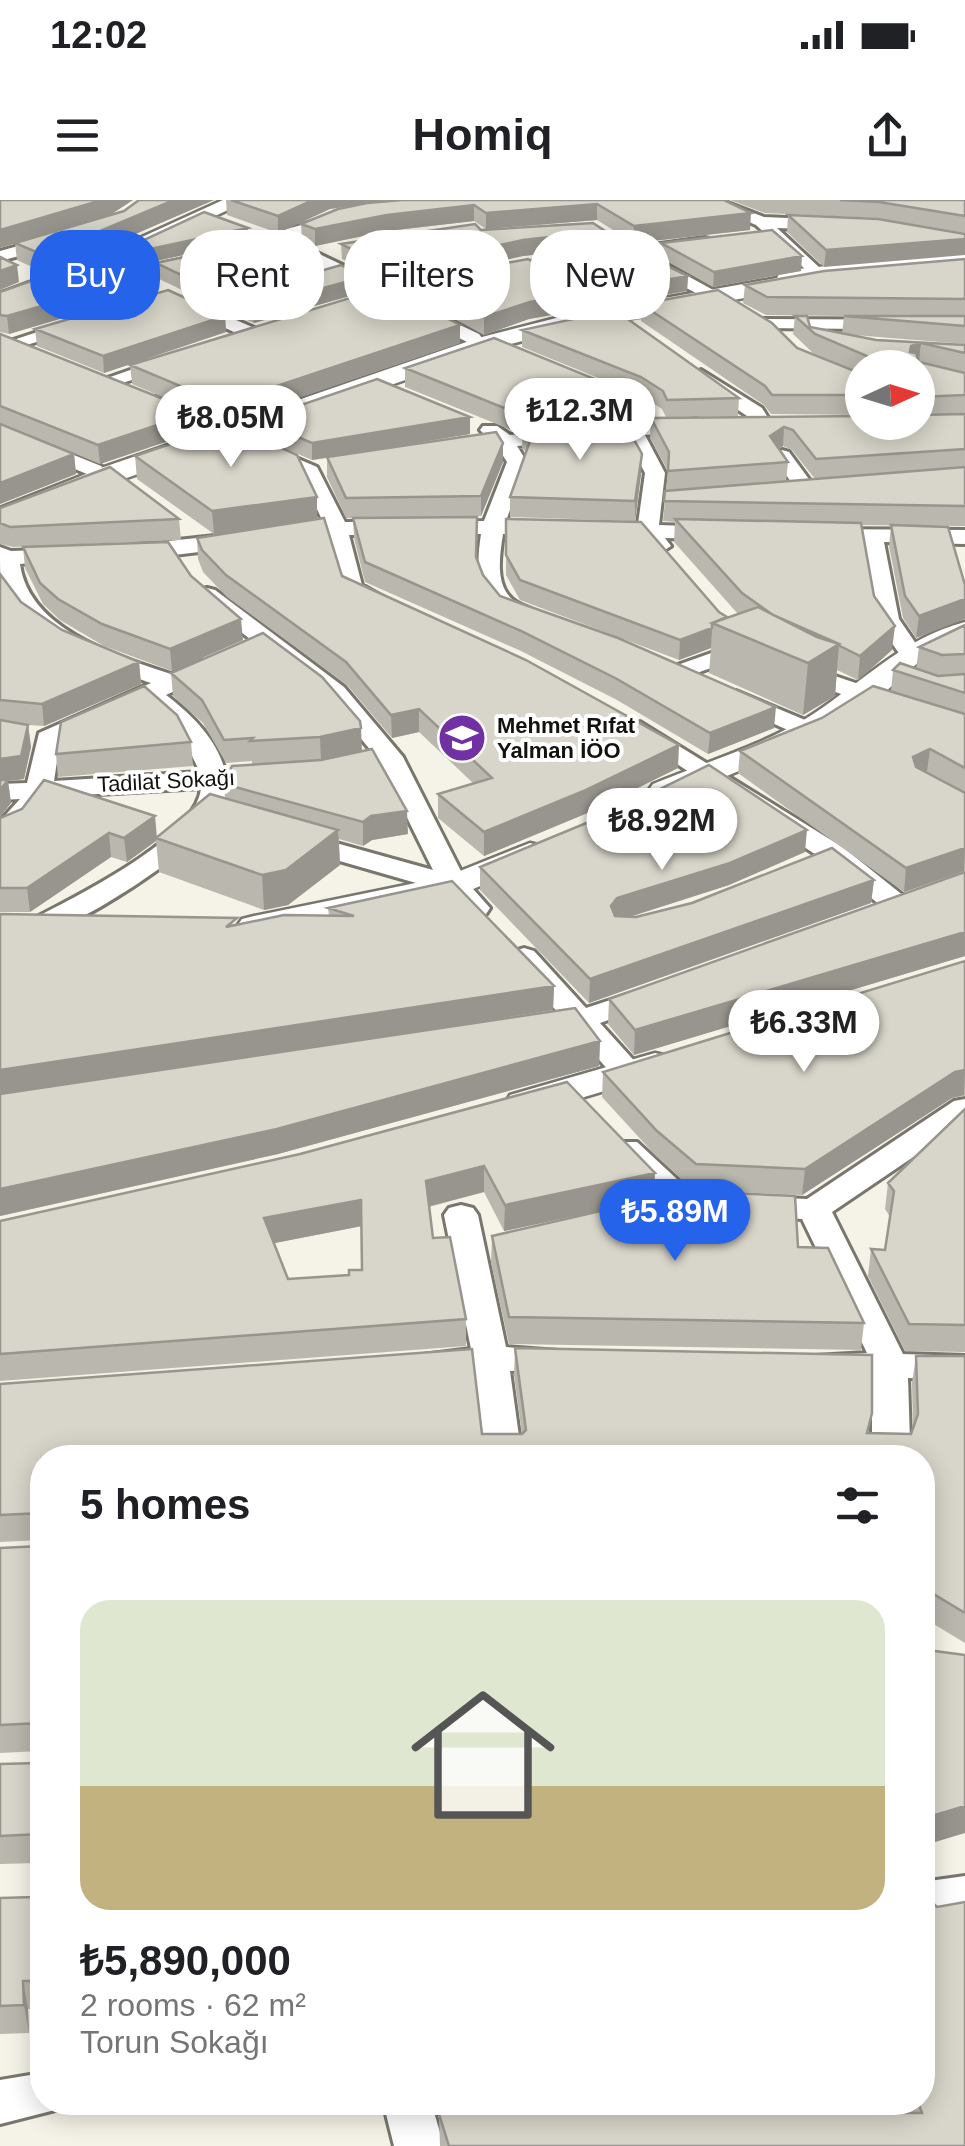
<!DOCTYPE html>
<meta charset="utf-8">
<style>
:root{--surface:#fff;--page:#f2f2f2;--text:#202124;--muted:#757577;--line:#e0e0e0;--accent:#2563eb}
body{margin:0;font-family:Arial,sans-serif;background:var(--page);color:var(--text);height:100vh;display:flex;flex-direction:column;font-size:38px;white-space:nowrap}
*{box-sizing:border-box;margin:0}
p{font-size:32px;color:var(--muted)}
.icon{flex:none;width:55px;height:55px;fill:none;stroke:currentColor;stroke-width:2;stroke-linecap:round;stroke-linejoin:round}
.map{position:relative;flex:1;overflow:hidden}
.side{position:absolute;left:30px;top:1245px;width:905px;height:670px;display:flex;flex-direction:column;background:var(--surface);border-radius:40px;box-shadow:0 5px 25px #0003}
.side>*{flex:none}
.guide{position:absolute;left:30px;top:30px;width:905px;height:90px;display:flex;gap:20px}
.needle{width:65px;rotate:86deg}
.fabs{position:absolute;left:845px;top:150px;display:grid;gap:20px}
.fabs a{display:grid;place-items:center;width:90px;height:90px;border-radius:50%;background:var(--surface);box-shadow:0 5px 25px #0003;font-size:50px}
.price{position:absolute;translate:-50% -85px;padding:0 22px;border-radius:35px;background:#fff;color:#222;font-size:32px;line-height:65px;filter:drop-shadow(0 2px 5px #0008)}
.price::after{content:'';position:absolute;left:50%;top:60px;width:30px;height:22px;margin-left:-15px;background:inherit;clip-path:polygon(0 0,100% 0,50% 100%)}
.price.on{background:var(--accent);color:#fff}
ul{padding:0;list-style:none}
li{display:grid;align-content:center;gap:20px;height:530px;padding:0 50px}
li+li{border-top:2px solid var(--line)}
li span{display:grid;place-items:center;height:310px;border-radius:30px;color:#555}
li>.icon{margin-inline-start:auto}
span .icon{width:180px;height:180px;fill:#fffc;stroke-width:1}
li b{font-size:42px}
h2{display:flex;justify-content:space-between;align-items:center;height:120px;padding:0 50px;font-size:42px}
.pill{padding:0 35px;border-radius:40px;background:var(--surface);box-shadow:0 5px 25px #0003;font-size:35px;line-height:90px}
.pill.on{background:var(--accent);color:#fff}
.status{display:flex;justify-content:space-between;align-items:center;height:70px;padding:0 50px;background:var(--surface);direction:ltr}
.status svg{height:28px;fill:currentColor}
header{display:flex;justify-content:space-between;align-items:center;height:130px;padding:0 50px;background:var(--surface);font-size:45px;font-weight:700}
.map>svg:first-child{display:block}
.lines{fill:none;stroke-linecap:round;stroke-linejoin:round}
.minor-casing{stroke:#78766d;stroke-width:6}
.tertiary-casing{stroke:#78766d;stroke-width:5}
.secondary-casing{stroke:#78766d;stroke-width:5}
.minor{fill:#fff;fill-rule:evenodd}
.tertiary{fill:#fff;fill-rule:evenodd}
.secondary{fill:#fff;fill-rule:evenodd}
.wall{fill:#bab7ae;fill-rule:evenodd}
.shaded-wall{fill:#97958d}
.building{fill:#d8d5ca;stroke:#97958d;stroke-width:2.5;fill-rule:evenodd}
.labels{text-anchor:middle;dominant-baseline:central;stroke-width:8;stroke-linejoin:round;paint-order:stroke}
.far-poi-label{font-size:22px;font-weight:bold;fill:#12120e;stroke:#fff;text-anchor:start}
.far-street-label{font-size:22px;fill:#12120e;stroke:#fff}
</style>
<div class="status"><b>12:02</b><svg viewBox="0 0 49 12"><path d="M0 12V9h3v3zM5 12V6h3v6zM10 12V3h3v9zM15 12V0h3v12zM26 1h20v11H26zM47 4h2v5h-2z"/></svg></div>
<header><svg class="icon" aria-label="menu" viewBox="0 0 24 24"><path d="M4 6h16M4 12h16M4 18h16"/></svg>Homiq<svg class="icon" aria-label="share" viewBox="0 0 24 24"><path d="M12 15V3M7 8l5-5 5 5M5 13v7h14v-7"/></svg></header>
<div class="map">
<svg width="965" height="1946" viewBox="0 0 965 1946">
<rect width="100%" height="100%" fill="#f5f2e7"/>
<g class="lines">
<g class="minor-casing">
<path id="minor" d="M698 0H720L764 17 833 20 841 25 833 30 777 28 821 69 824 73 815 78 756 25Z
M345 13 353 18 351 21 292 41 378 82V90H366L281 48 128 81 119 76 128 71 269 41 283 30Z
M58 35 66 40 64 44 0 61V51Z
M704 38 710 39V47L530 72 358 108 349 103 358 98 530 62Z
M641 57H653L715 91 700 95 641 65Z
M547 71 601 98 606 109 603 113H591L587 105 541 80 538 76Z
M186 98 261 131 264 135 261 139H249L180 107V99Z
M420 106 479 134 482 138 479 142H467L414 115 411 111Z
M77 119 83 120V128L10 150 1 144Z
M764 119 965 120V130L758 128V120Z
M173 155 182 161 180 165 106 188 96 182Z
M701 170 762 208 772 224 769 228H755L747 216 694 180 692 176Z
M156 197 223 225 226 229 216 235 209 233 149 207V199Z
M696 219 703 221V229L645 235 665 273 659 325 716 327 727 333 716 339 665 338 671 346 660 353 652 351 642 337 606 336 595 330 606 324H638L645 273 626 237 517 246 527 262 506 321 547 323 558 329 547 335 503 334C500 354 495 383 511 398 520 407 532 407 540 415L528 422C479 410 474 379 481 334L349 335 362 385 392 402 381 409 344 394 328 336 158 357 132 359 121 352 132 345 324 324 301 275 254 253V245L261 243 317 267 345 322 484 321 507 262 498 248 460 251 450 245 460 239 487 237 480 230 483 226H497L510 235Z
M0 225 101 266 104 270 101 274H87L0 238Z
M782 250 789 252 814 286 817 290 814 294H800L772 256Z
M820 329 965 330V344L884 342 899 419 923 454 919 459H903L875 419 862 342 812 340 809 335 812 330Z
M0 347 11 351 76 349 79 354 76 359 20 364C29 430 116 456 171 474L202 461H218L222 466 218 471 166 495C191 514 217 539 225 571L268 568 281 576 268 584 227 586C226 599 222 612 213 623 185 656 83 724 41 734L31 732 27 726 31 720C73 698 197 638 201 588L47 597 23 629 0 642V621L20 599 0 600V584L27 583 39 533 151 483C105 467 19 437 1 387 0 375 0 359 0 347ZM147 503 182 536 200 572 54 581 60 542Z
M207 388 215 390 344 487 403 557 466 681 490 708 486 714H466L444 691 291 647 287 641 291 635 300 633 433 670 378 559 326 497 199 400 196 395 199 390Z
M748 440 760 447 756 452 677 480 665 473 669 468Z
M796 458 832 475 965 520V535L814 485 784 465Z
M736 491 817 525 820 530 817 535H799L727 503 724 498Z
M640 522 844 648 910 701 914 707 910 713H890L824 660 631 534 628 529Z
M524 748 534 751 586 808 650 787 660 790 665 796 660 802 600 823 639 866 643 873 639 880H617L573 830 543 834 532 831 528 825 532 819 559 814 510 757 514 751Z
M965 899V922L832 1012 903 1154 965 1156V1180L908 1178 910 1241 905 1258H867L872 1241V1177L815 1172 810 1164 815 1156 867 1153 802 1019 672 1011 610 949 615 942H637L693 994 807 999 954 901Z
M461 1005 473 1008 478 1015 506 1147 572 1152 577 1160 572 1168 510 1171 522 1258H484L475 1172 428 1176 415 1172 410 1164 415 1156 471 1149 444 1015 449 1008Z
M965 1676V1714L922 1720V1682Z
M42 1873V1902H62L59 1909 0 1924V1880Z
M383 1902H431L444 1946H394Z
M845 1902H893L913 1946H863Z"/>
</g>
<g class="tertiary-casing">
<path id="tertiary" d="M223 0H249L112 65 0 108V93L98 57Z
M965 422V441L921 460 875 501 819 537 675 598H653L648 591 653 584C701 564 756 547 802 521 857 488 901 438 965 422Z
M530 643 542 646 547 653 542 660 466 692 254 736 242 733 237 726 242 719 254 716 445 677Z
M655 853 668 856 674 864 668 872 524 915 510 911 505 903 510 895Z"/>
</g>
<g class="secondary-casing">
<path id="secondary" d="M965 52V66L817 81 806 87 565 130 496 148 121 280 0 327V308L101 268 478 138 564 116 777 78 780 72 788 70Z"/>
</g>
<use href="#minor" class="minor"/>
<use href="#tertiary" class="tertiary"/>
<use href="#secondary" class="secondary"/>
</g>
<path class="wall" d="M0 0H133L110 15 124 11 139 0H214L45 73 17 60 15 43 0 48Z
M226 0H387L369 3 724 0 750 30 634 43 597 20 486 29 474 21 387 31 315 46 302 41 301 24 364 4 330 9 278 33 227 15Z
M730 0H965V33L877 18 765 13Z
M788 15 965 34 824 67 787 32Z
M481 30 605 31V47L523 56 393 85 342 59 341 44Z
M248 41 128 67 119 66 118 52Z
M661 43 801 71 713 87 660 57Z
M316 53 317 68 205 101 157 78 156 63Z
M559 56 688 76 687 91 607 105 603 95 559 71Z
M965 59V144L842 134 844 116 766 115 743 103 745 85Z
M143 77 144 94 9 134 0 132V92Z
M364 77V92L254 123 231 113 230 97Z
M417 80 585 92V109L529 119 484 135 417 98Z
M641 104 797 148 862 174V215L771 214 764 205 641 121Z
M225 116 226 132 104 173 37 146 35 129Z
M795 116 810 127 876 140 965 145V326L861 325 874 396 892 450 858 480 837 470 835 496 803 515 709 473 711 448 679 460 520 400 506 375V319L719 412 727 417 738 414 674 342 675 322 663 321 668 271 650 238 651 218 918 222V168H862V174L813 153 793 134ZM783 246 792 250 815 279 786 282 788 262 779 249Z
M522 130 739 198 738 216 666 217 662 209 640 195 522 147Z
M0 134 196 212 198 231 100 264 66 250 74 254 76 274 0 304Z
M460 143 224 223 132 184 130 165Z
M405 168 635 219 624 220 641 274 635 321 510 317V297L526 253 522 247 523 228 509 229 405 187Z
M257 220 470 234 358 253 503 243V262L481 316 346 318 327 277V258L312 260 258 237Z
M135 256 317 297V319L342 376 678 568 585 614 484 656 438 618V594L473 583 419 532 392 538 347 485 227 397 203 372 198 359 197 338 269 327 214 334 137 279Z
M0 308 179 319 181 340 13 347 0 344Z
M353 318 477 358 483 375 500 396 774 528 708 554 617 500 521 451 365 382 354 338Z
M891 325 948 327 916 438 903 418 889 346Z
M23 347 243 440 172 471 104 446 60 420 43 404 25 368Z
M0 374 21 402 62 430 139 462 141 484 44 526 28 525 31 547 24 579 8 581 11 603 0 616Z
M965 425V593L925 572 965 593V672L904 692 738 573 740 551 891 491 893 470 916 469 919 447Z
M171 473 362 551 408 634 372 640 363 646 339 639 340 665 288 705 264 710 159 672 156 641 127 662 111 657 30 712H0V618L157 637 225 598 224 584 252 565V561L226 563 203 523 173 496Z
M191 542 193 566 58 577 56 554Z
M805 652 729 685 630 717H636L874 680 871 703 589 803 480 690V667Z
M965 672V756L634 855 608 824 609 799Z
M328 708 554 786 553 810 366 839 600 841 599 866 278 954 0 1016V714L238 724 329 716Z
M965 761V896L952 898 802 995 694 990 656 956 602 897 603 872Z
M567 882 654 999 504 1031 484 992 429 1007 433 1038 466 1119V1146L0 1181V1021L300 954ZM362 1026V1070L349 1075 288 1079 274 1043Z
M965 909V1152L905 1151 868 1076 871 1049 885 1050 890 1017 885 1009 888 983Z
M492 1036 798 1047 864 1123 861 1150 509 1144 491 1063Z
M515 1148 869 1233 911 1234 913 1227 912 1183 916 1156H965V1443L922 1417V1258H42V1809H28L29 1833 0 1834V1698L35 1697 38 1663 0 1664V1564L40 1563V1551L0 1553V1348L41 1346V1340L0 1342V1184L482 1234H522L514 1175Z
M435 1902H862L867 1913H901L897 1902H922L965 1946H440L439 1917Z"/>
<path class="shaded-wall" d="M102 0H133L110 15 0 48V30Z
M174 0H214L45 73 43 55Z
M313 0H387L330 9 278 33V16Z
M597 4V20L486 29V13Z
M474 5V21L387 31 315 46V29L387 15Z
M751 13 750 30 634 43V26Z
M248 28V41L128 67 127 54Z
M605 31V47L523 56 393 85 392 69 523 40Z
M965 39V55L824 67 826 50Z
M316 53 317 68 205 101 204 86Z
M802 56 801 71 713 87 714 72Z
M17 65 19 82 0 90V71Z
M688 76 687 91 607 105 608 90Z
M143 77 144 94 9 134 7 116Z
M364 77V92L254 123 253 107Z
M585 92V109L529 119 484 135V117L530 102Z
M225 116 226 132 104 173 103 156Z
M460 125V143L224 223 223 204Z
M921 143 919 161 908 168 911 146Z
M635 200V219L509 229V210Z
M196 212 198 231 100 264 98 245Z
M470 217V234L312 260V243Z
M784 227 783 246 768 255 770 236Z
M503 243V262L481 316V296Z
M74 254 76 274 0 304V283Z
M642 254 641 274 635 321V301Z
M317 297V320L214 334 212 311Z
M965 399V419L916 438 919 416Z
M241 419 243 440 172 471 170 449Z
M895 426 892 450 858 480 860 456Z
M712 428 711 448 679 460 680 440Z
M839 444 835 496 803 515 808 463Z
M139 462 141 484 44 526 42 504Z
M776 507 774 528 708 554 710 533Z
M419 509V532L392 538 391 515Z
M28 525 31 547 24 579 8 581 11 603 0 617V559Z
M361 528 362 552 321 560 320 537Z
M679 545 678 568 585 614 484 656V632Z
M930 549 927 572 910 580 913 557Z
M407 611 408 634 372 640 363 646V622L371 616Z
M155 616 157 638H156V641L127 662 124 638Z
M338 630 340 665 288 705 264 710 262 675Z
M807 630 805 652 729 685 616 721 611 706 617 698Z
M109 633 111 657 30 712 27 688Z
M965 648 964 671 904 692 906 668Z
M874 680 871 703 589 803 590 779Z
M965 732V756L634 855 635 830Z
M554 786 553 810 0 896V870Z
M600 841 599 866 278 954 0 1016V989Z
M965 870 964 895 952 898 802 995 805 969 955 872Z
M484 966V992L426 1007V981Z
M655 973 654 999 504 1031 505 1005Z
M361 1000 362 1026 265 1045 264 1018Z
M965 1606V1633L922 1646V1619Z
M23 1781 28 1809 29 1833 24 1805Z"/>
<path class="building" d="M0 0H102L0 30Z
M139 0H174L43 55 15 43 124 11Z
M231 0H313L278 16Z
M402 0H724L751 13 634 26 597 4 486 13 474 5 387 15 315 29 301 24 338 9 367 3Z
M840 0H965V16L879 2Z
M204 12 248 28 127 54 118 52Z
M788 15 878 19 965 34V39L826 50Z
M593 23 605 31 523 40 392 69 341 44 475 24 481 30Z
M772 30 802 56 714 72 661 43Z
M279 37 316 53 204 86 156 63Z
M628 47 688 76 608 90 603 80 559 56Z
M0 57 17 65 0 71Z
M528 59 585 92 530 102 484 117 417 80Z
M965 59V99L767 97 745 85 824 71Z
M90 60 143 77 7 116 0 115V92Z
M341 65 364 77 253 107 230 97Z
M386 87 460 125 223 204 130 165Z
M168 90 225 116 103 156 35 129Z
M718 90 772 123 797 148 862 174V195H772L765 186 641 104Z
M615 110 739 198 667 200 663 191 641 177 522 130Z
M795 116H807L810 127 876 140 965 145V153L921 143 911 146 910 152 916 153 919 162 965 173V195L918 197V168H866L867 156 815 134Z
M844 116H965V126Z
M0 134 196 212 98 245 0 206Z
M494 138 624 191 635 200 509 210 405 168Z
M377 179 470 217 312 243 257 220Z
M965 214V249L816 259 793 230 784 227 770 236 788 262 668 271 669 252 651 218 862 216V222H918V215Z
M623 220 642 254 635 301 510 297 530 241 523 228Z
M0 224 74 254 0 283Z
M230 224 297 255 317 297 212 311 135 256Z
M496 232 503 243 481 296 346 298 327 257Z
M110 267 179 319 10 327 0 323V308Z
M965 267V306L664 301 665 291Z
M477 317 476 357 483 375 500 396 618 438 776 507 710 533 617 479 521 431 365 362 353 318Z
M324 318 342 376 526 460 679 545 586 590 484 632 438 594 492 578 419 509 391 515 346 462 226 375 202 350 197 338Z
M506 319 641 322 719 412 727 417 712 423V428L680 440 520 380 506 355Z
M675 319 861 323 874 396 895 426 860 456 838 445 839 444 773 415 742 393Z
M891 325 948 327 965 385V399L919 416 905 396Z
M168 342 191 376 241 419 170 449 102 424 58 399 40 383 23 347Z
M0 374 21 402 62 430 139 462 42 504 0 500Z
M758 407 817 437 839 444 808 463 712 423Z
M965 425V454L942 455 919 447Z
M263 433 322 477 360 521 361 528 320 537 250 541 253 538 224 540 202 500 171 473Z
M900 463 938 476 965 474V493L893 470Z
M144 486 177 515 191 542 56 554 61 522Z
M873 486 965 514V568L930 549 913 557 916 567 965 593V648L906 668 740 551 822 518Z
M0 520 28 525 21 556 0 559Z
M372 549 407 611 371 616 363 622 224 584 232 566 321 560Z
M709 565 807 630 730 663 617 698 611 706 615 716 636 717 692 703 832 648 874 680 590 779 480 667 613 612Z
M0 580H8L0 590Z
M44 580 155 616 124 638 109 633 27 688H0V618L22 609Z
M210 594 338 630 286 670 262 675 156 638Z
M965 672V732L635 830 609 799Z
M452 681 554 786 0 870V714L237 718 226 727 284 715 354 716 328 708Z
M965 761V870L955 872 805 969 696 964 657 931 603 872Z
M575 808 600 841 277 929 0 989V894Z
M567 882 655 973 505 1005 484 966 426 981 433 1038 450 1037 466 1119 0 1154V1021L300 954ZM361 1000 362 1070H349V1075L288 1079 264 1018Z
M965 909V1125L909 1124 871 1049 885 1050 894 991 888 983Z
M688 991 795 996 798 1047 828 1048 864 1123 509 1117 492 1036Z
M515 1148 872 1155V1213L867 1233 911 1234 918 1214 916 1156H965V1413L922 1387V1258H42V1781H23L24 1805 0 1806V1698L35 1697 40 1634 0 1636V1564L40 1563V1523L0 1525V1348L41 1346V1313L0 1315V1184L472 1149 482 1234H522L526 1230Z
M927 1450 965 1455V1606L922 1619V1451Z
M924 1695 937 1707 965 1702V1946H449L439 1914 447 1909 445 1902H862L867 1913H922L918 1902H922V1696Z"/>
<defs>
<g id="school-disc" transform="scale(2.5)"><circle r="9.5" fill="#7130a4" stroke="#fff"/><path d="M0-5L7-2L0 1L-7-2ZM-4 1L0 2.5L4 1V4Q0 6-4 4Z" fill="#fff"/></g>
</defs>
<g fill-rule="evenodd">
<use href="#school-disc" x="462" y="538"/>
</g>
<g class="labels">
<g class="far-poi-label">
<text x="497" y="525">Mehmet Rıfat<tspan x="497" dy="25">Yalman İÖO</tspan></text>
</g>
<g class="far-street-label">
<text transform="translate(166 581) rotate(-3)">Tadilat Sokağı</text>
</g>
</g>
</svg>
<div class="fabs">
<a><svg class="needle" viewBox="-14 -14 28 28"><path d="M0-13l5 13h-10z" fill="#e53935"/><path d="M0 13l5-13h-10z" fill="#757577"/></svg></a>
</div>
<b class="price" style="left:580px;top:263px">₺12.3M</b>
<b class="price" style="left:231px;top:270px">₺8.05M</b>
<b class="price" style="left:662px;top:673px">₺8.92M</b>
<b class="price" style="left:804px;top:875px">₺6.33M</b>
<b class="price on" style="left:675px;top:1064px">₺5.89M</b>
<div class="guide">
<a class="pill on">Buy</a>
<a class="pill">Rent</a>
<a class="pill">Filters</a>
<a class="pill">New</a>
</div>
<section class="side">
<h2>5 homes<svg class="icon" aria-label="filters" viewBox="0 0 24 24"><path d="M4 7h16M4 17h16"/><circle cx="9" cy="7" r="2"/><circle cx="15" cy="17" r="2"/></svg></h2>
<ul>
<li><span style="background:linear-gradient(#dfe7d0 60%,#c2b280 0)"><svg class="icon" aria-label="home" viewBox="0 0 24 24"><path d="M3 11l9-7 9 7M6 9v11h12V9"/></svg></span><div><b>₺5,890,000</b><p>2 rooms · 62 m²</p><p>Torun Sokağı</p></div></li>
</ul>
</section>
</div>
